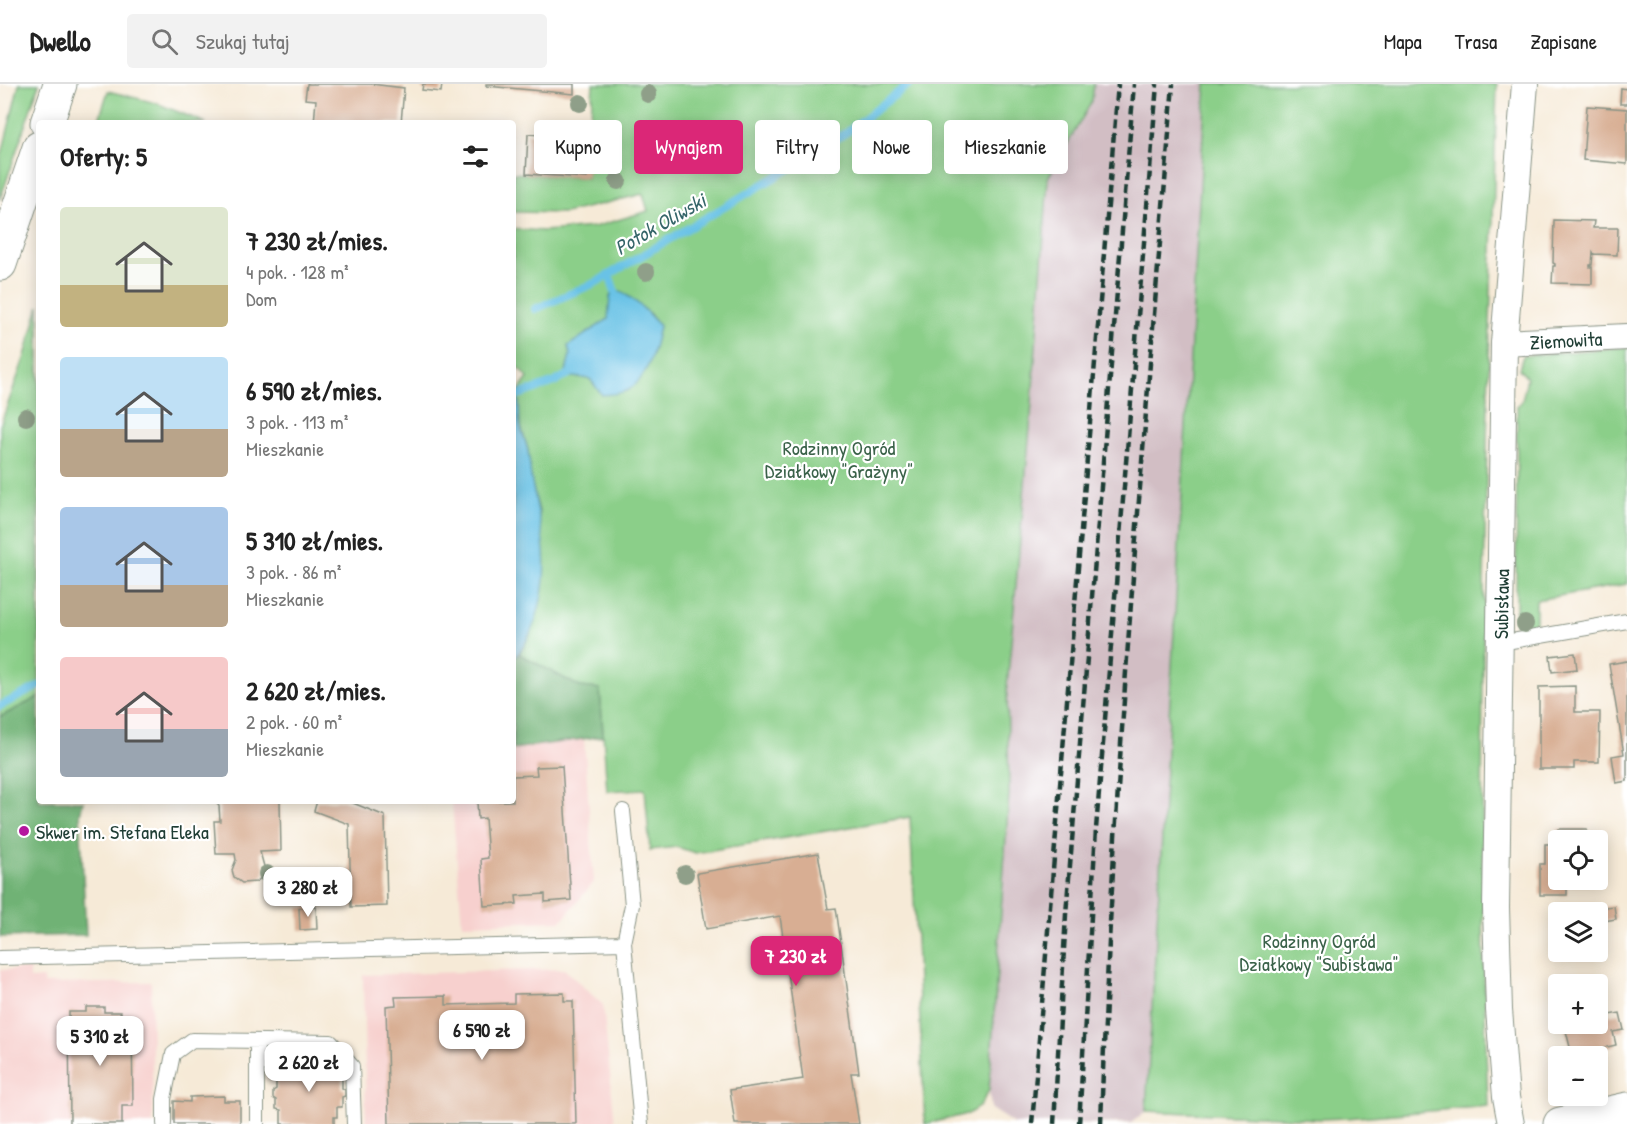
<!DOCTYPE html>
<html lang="pl">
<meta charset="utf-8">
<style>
:root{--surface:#fff;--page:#f2f2f2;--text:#222;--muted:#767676;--line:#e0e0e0;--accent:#db2777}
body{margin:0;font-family:"Patrick Hand",sans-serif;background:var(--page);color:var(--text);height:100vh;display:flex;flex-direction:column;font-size:22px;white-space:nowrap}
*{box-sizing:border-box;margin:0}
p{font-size:20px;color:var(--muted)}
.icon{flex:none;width:33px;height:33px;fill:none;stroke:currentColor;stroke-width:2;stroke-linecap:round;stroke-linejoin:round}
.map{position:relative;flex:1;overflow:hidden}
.sheet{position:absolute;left:36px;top:36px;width:480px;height:684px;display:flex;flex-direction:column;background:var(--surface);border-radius:6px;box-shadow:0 3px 15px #0003}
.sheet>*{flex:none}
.guide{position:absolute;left:534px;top:36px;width:570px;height:54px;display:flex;gap:12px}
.tools{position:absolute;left:1548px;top:746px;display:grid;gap:12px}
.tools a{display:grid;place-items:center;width:60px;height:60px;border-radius:6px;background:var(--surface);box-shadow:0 3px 15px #0003;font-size:30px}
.price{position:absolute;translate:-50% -51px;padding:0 14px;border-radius:12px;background:#fff;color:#222;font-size:20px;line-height:39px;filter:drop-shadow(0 2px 3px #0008)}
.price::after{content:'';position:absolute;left:50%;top:36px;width:18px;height:14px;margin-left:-9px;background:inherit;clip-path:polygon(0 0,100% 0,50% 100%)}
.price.current{background:var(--accent);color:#fff}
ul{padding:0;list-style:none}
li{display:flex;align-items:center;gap:18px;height:150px;padding:0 24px}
li span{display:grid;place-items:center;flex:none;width:168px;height:120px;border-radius:6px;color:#555}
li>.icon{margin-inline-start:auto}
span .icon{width:72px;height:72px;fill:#fffc;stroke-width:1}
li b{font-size:26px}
h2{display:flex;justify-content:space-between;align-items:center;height:72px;padding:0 24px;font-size:26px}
.tag{padding:0 21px;border-radius:6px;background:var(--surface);box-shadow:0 3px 15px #0003;font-size:21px;line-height:54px}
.tag.current{background:var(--accent);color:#fff}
header{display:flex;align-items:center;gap:36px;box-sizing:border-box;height:84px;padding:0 30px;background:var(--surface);border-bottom:2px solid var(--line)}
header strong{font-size:28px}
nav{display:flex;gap:33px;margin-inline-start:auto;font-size:21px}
.search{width:420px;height:54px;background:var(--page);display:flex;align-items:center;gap:15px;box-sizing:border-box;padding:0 21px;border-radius:6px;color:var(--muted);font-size:22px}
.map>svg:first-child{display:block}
.built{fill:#f7d0ce}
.industrial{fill:#d2bec4}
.green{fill:#8bcf89;stroke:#55865e;stroke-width:1.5;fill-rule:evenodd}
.forest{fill:#70b275;stroke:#487854;stroke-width:1.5}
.water{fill:#69c2e6;stroke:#44808d;stroke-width:1.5}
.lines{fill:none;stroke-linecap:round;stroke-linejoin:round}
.stream{stroke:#69c2e6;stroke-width:8}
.building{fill:#d8ae93}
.service-casing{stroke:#8a9486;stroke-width:16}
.minor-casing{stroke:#8a9486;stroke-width:28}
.tertiary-casing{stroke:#8a9486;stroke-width:35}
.primary-casing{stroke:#8a9486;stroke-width:35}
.service{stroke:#fff;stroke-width:14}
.minor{stroke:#fff;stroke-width:26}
.tertiary{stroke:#fff;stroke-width:33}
.primary{stroke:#fff;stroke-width:33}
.rail{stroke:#1f3d34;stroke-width:4.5;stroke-dasharray:9 4.5;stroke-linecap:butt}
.tree{fill:#8f9f89}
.poi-dot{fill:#b5179e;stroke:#fff;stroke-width:2}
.labels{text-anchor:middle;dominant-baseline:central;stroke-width:4.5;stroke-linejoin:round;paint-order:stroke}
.street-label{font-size:20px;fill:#1f3d34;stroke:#fff}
.park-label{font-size:20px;fill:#3a6249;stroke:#fff}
.poi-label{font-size:20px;fill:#1f3d34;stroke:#fff;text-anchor:start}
.water-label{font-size:21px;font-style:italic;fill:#356569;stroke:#fff}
</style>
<header>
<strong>Dwello</strong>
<div class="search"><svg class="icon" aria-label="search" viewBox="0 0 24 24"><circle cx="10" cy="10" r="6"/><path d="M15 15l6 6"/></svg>Szukaj tutaj</div>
<nav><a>Mapa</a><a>Trasa</a><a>Zapisane</a></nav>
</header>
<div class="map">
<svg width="1627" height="1040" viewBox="0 0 1627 1040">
<rect width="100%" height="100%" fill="#fff"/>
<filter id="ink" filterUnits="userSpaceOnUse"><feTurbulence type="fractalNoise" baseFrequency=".0167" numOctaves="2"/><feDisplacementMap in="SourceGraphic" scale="12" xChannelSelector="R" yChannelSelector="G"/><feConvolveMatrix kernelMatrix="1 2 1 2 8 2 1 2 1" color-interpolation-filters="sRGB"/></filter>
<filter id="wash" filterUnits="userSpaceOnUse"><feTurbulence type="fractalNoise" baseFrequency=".008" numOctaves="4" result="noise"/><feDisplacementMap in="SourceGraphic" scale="24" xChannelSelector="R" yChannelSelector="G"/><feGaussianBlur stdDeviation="1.35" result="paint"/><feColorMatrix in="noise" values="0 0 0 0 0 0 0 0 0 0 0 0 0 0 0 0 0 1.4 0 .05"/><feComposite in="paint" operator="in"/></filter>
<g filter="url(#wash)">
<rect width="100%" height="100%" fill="#f6ead7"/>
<path class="built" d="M584 655 594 798 561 837 462 840 452 717H513V665Z
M30 885V895L43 894 44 900 151 898 153 1040H0V886Z
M564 885 603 921 615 1040H366L363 891Z"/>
<path class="industrial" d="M1094 0H1206L1146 1027 1131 1039 1014 1040 991 1025 989 1006 1009 709 1007 603 1031 332 1048 94 1092 17Z"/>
<path class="green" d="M19 0H39L0 116V78Z
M593 0H1094L1092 17 1048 94 1031 332 1007 603 1009 709 989 1006 980 1022 968 1030 925 1040 910 733 695 769 677 763 650 766 645 705 607 707 600 605 580 603 519 570 530 551 539 427 531 396 528 366 519 337V317L517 309 528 294 513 278V145L544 147 594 143 648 127 643 110 565 129 513 128V89L587 94ZM621 207 650 230 659 242 590 295 565 292 570 271 568 262 609 235 610 213Z
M1206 0H1497C1487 341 1475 682 1488 1022L1347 1034 1320 1035 1146 1027Z
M108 7 156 19 206 39H98Z
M39 222V613L0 633V342L25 272Z
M1627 263V500L1536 516V537L1533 547 1522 550 1516 540 1517 322 1522 317 1527 294 1519 285 1523 272Z"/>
<path class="forest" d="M519 570 580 603 600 605 603 652 513 665V575Z
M39 613V717H83L80 730 86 851 0 853V633Z"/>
<path class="water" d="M614 205C631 211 648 228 659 242 655 263 649 292 630 305 623 310 610 310 602 311L590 295 565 292 570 271 568 262 608 235 610 213Z
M513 305C522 316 518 328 520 340 522 349 526 358 528 367 530 378 530 389 532 399 543 449 553 490 534 540 529 553 523 566 513 575Z"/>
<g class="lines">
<path class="stream" d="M609 191 617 213
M535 225 595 199 806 75 847 48 909 0
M513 313 555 298 574 287
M0 622 39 602"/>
</g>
<g id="blocks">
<path class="building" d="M307 0H371L404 4 401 39H314L316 16 305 15Z
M423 0H442L441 8 422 6Z
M486 0H574V10L486 2Z
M1621 4 1627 5V20H1620Z
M1587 22 1627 25V80L1583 76Z
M528 50 554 52V65L589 67 587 94 526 90Z
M1554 136 1594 137 1593 144H1618L1617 171 1594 170 1593 168 1592 181H1590V183H1592V200L1552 199 1553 182H1555V180L1553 179Z
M1575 569 1577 585 1552 588 1550 572Z
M1627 577V697L1616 699 1612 672 1624 670 1609 580Z
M1575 602V628H1600L1599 678H1574V685H1539V603Z
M562 682 571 816 545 818V810L516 812 517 820 484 822 481 775 488 774 485 734 478 735 477 717H513V692L537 691 536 683Z
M214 717H280L281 767 260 768 265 786 262 793 256 798 242 799 234 793 232 786 236 776 235 770H216L214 737H220L219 722Z
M317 717H348L385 732 387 822 351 823 349 740 314 727Z
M1558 745H1587V756H1558Z
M1545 760H1558V795H1588L1589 801H1567V811H1540V780H1545Z
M818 769 828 825 836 824 859 989H851L859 1040H735L730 1006 803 995 780 832 706 845 697 789Z
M1614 822 1616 835 1598 838V828H1588V825Z
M316 823 317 845 300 846 299 824Z
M1601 898 1609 931 1620 929 1624 946 1613 948 1616 961 1572 971 1564 939H1598V899Z
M564 909V917H573L576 1040H389L386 922 396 921 395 913 446 912V921L514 919V910Z
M86 923H104V928H121V943H132L133 1022H122V1040H70L69 928H86Z
M292 977H325V982L342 981V1004L345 1006V1012L342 1013V1023H337V1033H334V1040H281V1026L276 1025V1016L273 1014V1007L276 1005V982H292Z
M224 1012V1017H240V1040H174V1017L190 1018V1013Z"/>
</g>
</g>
<g filter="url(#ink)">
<use href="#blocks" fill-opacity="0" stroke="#8a9486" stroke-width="1.5"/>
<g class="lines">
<g class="service-casing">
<path id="service" d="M1500 559 1627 537
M623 727 632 821 624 859 641 1040
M0 874 624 859
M257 957V1040
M164 1040V1015L173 970 192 956 331 958 352 982 354 1040"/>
</g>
<g class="minor-casing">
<path id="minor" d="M1504 259 1627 253
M1511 1040 1506 1013 1499 926 1496 824 1504 259 1525 0"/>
</g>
<g class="tertiary-casing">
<path id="tertiary" d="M1560 1040 1627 1025"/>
</g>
<g class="primary-casing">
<path id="primary" d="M47 39 60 0
M0 180 39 64"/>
</g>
<use href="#service" class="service"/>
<use href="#minor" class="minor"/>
<use href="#tertiary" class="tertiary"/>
<use href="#primary" class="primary"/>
<path class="rail" d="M1032 1040 1118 0
M1054 1040 1066 830 1134 0
M1079 1040 1096 745 1157 0
M1101 1040C1113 693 1145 346 1173 0"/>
</g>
<g class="tree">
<circle cx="648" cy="10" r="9"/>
<circle cx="580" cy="19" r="9"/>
<circle cx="618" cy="97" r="9"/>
<circle cx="646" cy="188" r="9"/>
<circle cx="26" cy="333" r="9"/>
<circle cx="1525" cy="540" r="9"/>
<circle cx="267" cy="790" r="9"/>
<circle cx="685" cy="790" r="9"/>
</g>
</g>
<circle class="poi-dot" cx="24" cy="747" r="6"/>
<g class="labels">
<g class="street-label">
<text transform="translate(1566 256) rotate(-3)">Ziemowita</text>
<text transform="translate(1501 520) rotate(-89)">Subisława</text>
</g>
<g class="park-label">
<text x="839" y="363">Rodzinny Ogród<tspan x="839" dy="23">Działkowy "Grażyny"</tspan></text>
<text x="1319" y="856">Rodzinny Ogród<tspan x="1319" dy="23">Działkowy "Subisława"</tspan></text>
</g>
<g class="poi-label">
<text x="36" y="747">Skwer im. Stefana Eleka</text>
</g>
<g class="water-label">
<text transform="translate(660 140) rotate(-30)">Potok Oliwski</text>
</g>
</g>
</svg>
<div class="tools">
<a><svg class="icon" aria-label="locate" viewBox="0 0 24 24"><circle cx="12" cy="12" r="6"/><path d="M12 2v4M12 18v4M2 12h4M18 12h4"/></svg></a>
<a><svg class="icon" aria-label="layers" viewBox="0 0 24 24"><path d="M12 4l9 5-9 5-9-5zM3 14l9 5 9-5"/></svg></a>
<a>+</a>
<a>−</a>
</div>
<b class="price" style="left:308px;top:834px">3 280 zł</b>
<b class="price current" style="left:796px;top:903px">7 230 zł</b>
<b class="price" style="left:482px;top:977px">6 590 zł</b>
<b class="price" style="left:100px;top:983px">5 310 zł</b>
<b class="price" style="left:309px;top:1009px">2 620 zł</b>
<div class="guide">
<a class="tag">Kupno</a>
<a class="tag current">Wynajem</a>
<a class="tag">Filtry</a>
<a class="tag">Nowe</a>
<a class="tag">Mieszkanie</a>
</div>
<section class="sheet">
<h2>Oferty: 5<svg class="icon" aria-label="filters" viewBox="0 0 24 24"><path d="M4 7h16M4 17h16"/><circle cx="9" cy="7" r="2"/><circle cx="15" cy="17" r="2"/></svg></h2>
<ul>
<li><span style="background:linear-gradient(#dfe7d0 65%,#c2b280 0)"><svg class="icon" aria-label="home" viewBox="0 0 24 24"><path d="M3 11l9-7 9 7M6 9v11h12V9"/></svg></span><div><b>7 230 zł/mies.</b><p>4 pok. · 128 m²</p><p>Dom</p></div></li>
<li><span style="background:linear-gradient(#bfe0f5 60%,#b9a48a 0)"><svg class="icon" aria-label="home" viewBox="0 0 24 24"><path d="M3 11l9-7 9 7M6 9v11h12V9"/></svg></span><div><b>6 590 zł/mies.</b><p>3 pok. · 113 m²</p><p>Mieszkanie</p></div></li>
<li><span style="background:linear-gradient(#a9c7e8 65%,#b9a48a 0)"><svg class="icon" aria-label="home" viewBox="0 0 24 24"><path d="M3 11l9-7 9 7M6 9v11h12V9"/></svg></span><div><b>5 310 zł/mies.</b><p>3 pok. · 86 m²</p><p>Mieszkanie</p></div></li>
<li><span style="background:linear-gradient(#f6c9c9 60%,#9aa5b1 0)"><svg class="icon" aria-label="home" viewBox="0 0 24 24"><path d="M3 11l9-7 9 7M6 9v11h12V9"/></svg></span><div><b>2 620 zł/mies.</b><p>2 pok. · 60 m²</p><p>Mieszkanie</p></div></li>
</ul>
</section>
</div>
